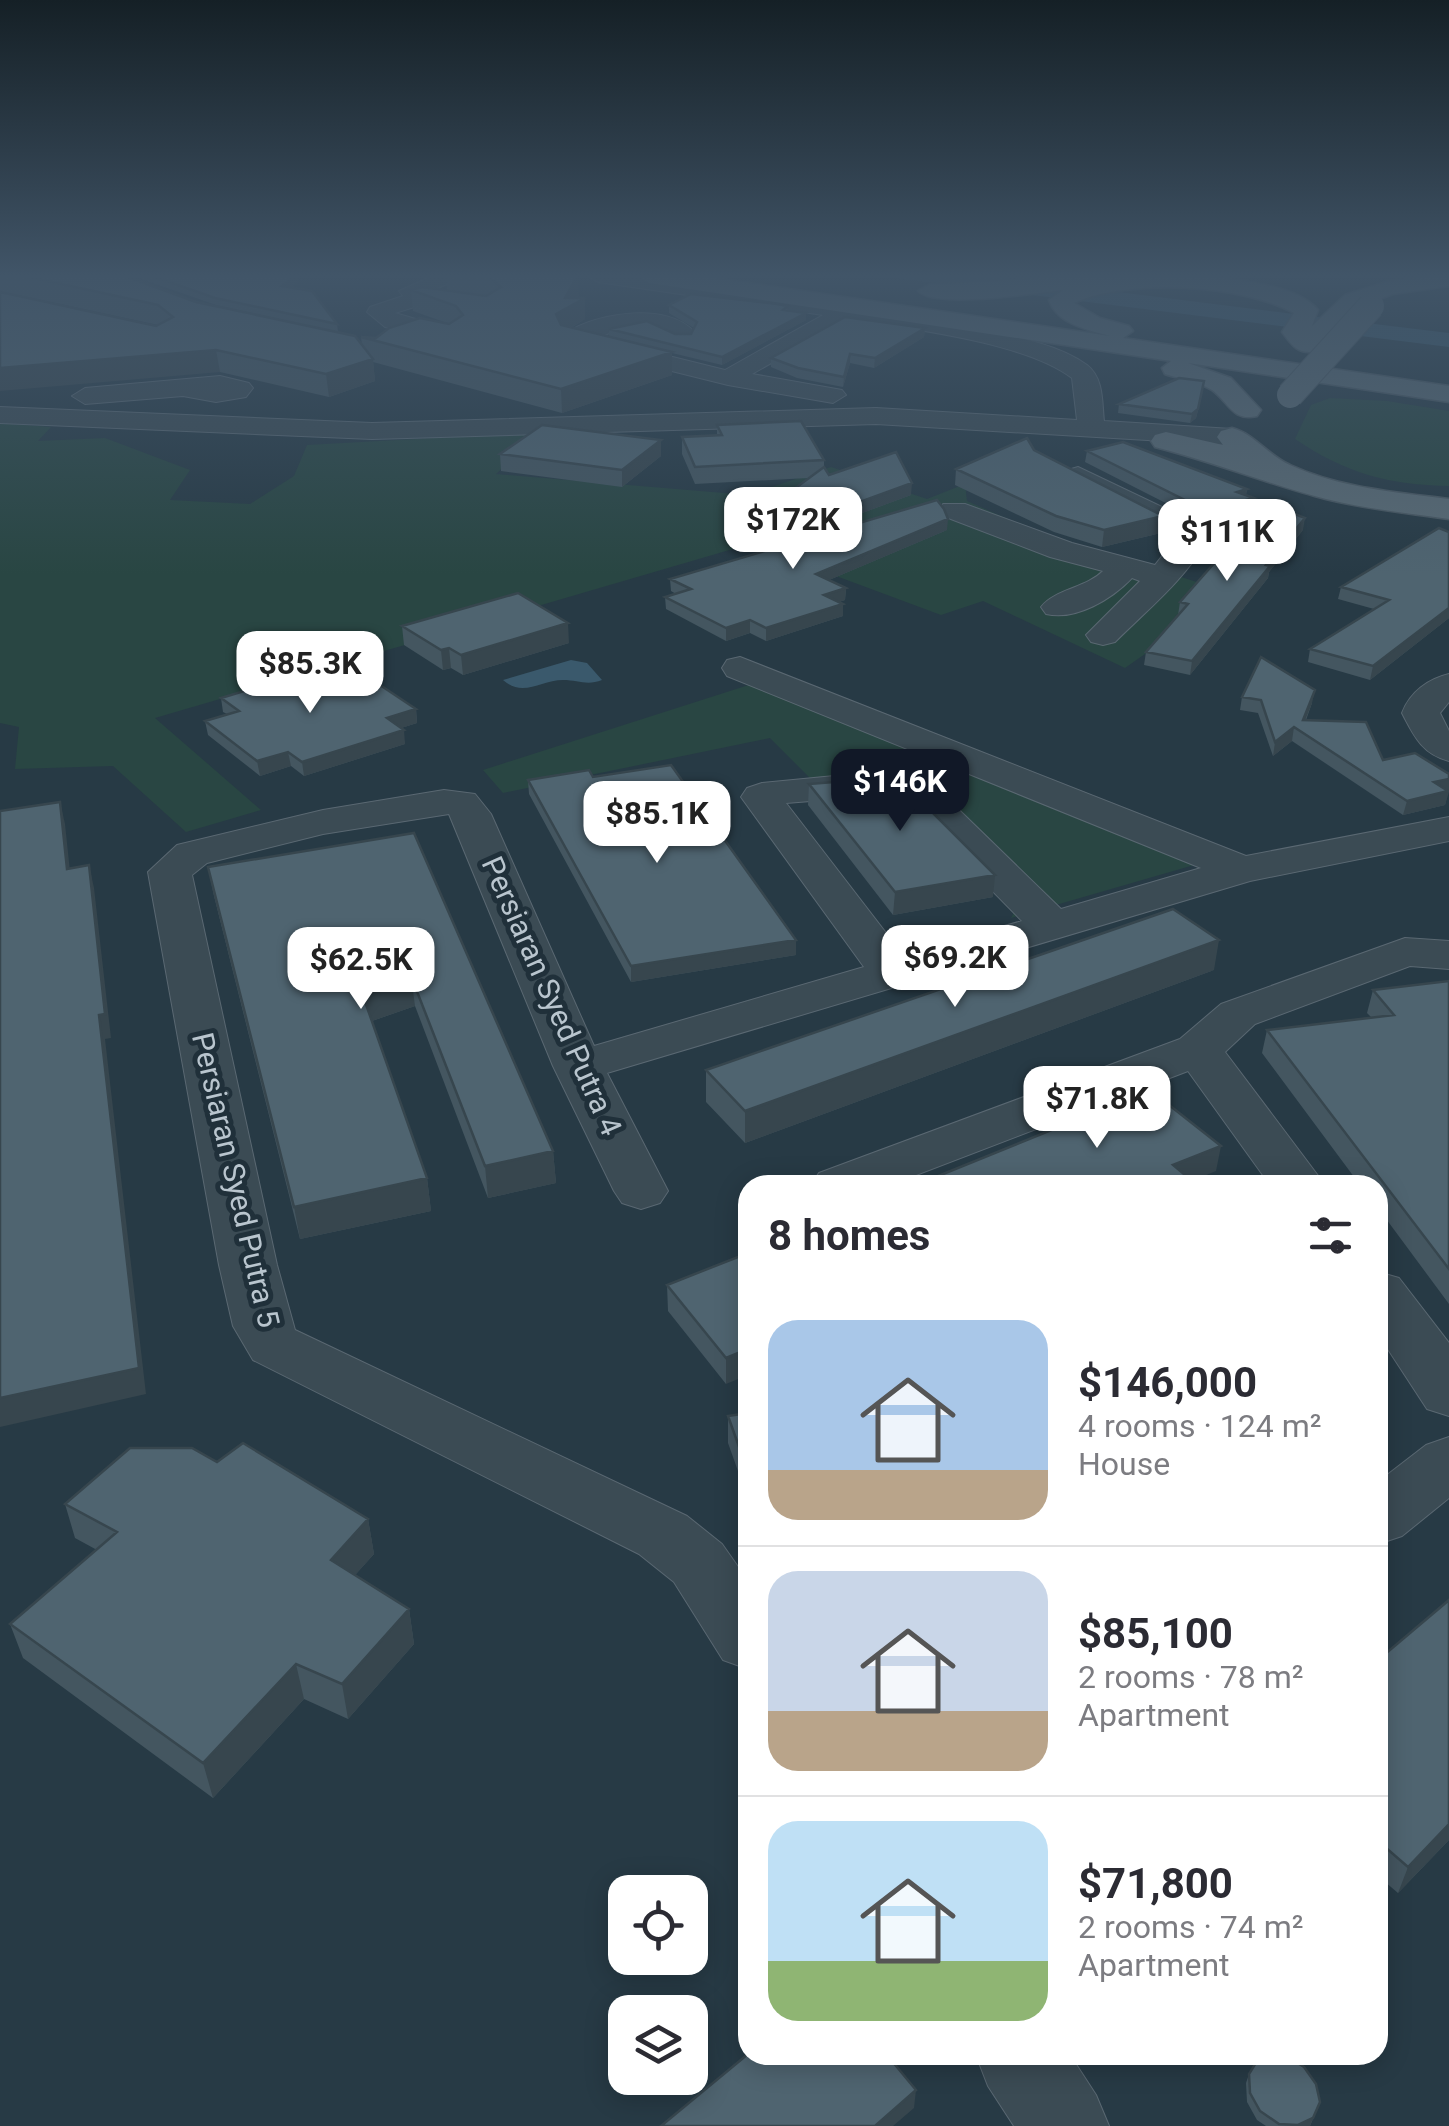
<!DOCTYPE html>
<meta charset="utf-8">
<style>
:root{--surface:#fff;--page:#f7f7f7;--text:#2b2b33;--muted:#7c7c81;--line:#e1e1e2;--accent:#111827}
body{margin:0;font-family:Roboto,sans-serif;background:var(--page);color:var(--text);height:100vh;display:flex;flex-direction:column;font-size:38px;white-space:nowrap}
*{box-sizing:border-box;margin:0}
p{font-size:32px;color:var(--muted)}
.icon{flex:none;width:55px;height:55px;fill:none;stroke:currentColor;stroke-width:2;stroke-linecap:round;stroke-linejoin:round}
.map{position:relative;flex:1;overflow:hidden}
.side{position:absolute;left:738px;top:1175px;width:650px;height:890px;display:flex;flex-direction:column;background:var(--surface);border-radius:30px;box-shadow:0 5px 25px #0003}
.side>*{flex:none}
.controls{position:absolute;left:608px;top:1875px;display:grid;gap:20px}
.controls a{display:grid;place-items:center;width:100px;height:100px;border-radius:20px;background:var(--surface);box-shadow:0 5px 25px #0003;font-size:50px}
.price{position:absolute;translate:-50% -85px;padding:0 22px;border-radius:20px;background:#fff;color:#222;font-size:32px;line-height:65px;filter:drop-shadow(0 2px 5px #0008)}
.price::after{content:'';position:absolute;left:50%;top:60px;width:30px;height:22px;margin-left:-15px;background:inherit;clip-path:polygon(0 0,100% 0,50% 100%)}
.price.active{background:var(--accent);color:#fff}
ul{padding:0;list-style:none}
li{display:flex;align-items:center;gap:30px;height:250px;padding:0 30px}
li+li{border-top:2px solid var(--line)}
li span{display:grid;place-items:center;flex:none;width:280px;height:200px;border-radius:30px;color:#555}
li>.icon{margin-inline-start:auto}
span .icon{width:120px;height:120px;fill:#fffc;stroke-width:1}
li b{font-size:42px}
h2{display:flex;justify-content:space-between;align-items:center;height:120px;padding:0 30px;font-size:42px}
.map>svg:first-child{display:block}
.green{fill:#294643}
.water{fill:#3a596c}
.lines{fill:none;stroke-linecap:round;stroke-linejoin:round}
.minor-casing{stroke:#5a6872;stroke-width:2}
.major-casing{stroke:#485761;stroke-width:3}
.minor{fill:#3b4b54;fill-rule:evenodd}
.major{fill:#596a74;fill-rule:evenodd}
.major-bridge-casing{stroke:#485761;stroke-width:28;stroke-linecap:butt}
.major-bridge{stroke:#596a74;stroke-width:26}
.wall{fill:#445660}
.shaded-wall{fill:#37464e}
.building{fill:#4f6470;stroke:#37464e;stroke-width:2.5}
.labels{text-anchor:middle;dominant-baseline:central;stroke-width:10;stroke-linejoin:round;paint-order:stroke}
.street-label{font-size:30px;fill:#b9c5ce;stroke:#20303a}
</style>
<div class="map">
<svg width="1449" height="2126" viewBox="0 0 1449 2126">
<rect width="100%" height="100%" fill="#273a45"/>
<path class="green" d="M1330 398 1387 401 1449 411V486C1389 485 1345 473 1295 439L1311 405Z
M0 423 51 427 38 441 105 438 190 470 170 500 250 504 294 476 307 445 540 432 496 474 748 495 831 467 927 499 965 484 967 501 1076 549 1103 552 1203 584 1175 633 1125 668 983 601 941 615 750 544 155 718 261 810 186 832 113 766 15 769 19 727 0 723Z
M755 683 1201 863 1011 918 1026 888 820 788 770 738 503 793 483 770Z"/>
<path class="water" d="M880 276H991L1391 326 1449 333V347Z
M571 660 587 663 602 680C587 686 578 680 563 680 541 680 523 698 503 680Z"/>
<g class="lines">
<g class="minor-casing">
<path id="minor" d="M433 276H465L431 291 469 296 472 301 469 306 424 304 395 313 457 331 461 336 457 341 449 343 385 327 367 312 370 307 403 296 399 291Z
M588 276C713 276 842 301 964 327 1003 335 1054 341 1087 365 1104 378 1102 403 1104 421L1232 429 1246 437 1232 445 876 424 372 439 0 423V407L372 423 876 408 1077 420 1072 378C1025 342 910 329 849 319L752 374 842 390 846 395 833 403 728 385 563 344 559 339C585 313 670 300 695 333L691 338H675C654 315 621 329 596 338L725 370 823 315 598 282Z
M220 376 249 383 253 388 246 397 216 402 183 396 85 404 72 396 85 388Z
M1078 467 1202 526 1208 538C1186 579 1148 609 1115 642L1103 645 1091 642 1086 635 1140 581 1132 578C1112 599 1076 621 1046 614L1041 607C1055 589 1086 588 1103 571L1050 557 943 516 939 510 943 504H965L1072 543 1155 565 1177 537 1068 482 1064 476 1068 470Z
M740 657 1246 856 1449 817V841L1250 881 607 1073 668 1191 660 1203 641 1209 622 1203 614 1191 553 1066 449 814 323 834 207 863 192 875 277 1265 295 1330 687 1516 722 1544 748 1581V1669L723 1660 674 1582 639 1554 253 1360 233 1326 219 1265 148 872 177 845 323 810 444 790 475 794 491 814 594 1046 864 967 741 797 747 788 762 783 907 769 921 773 1061 909 1201 868 727 676 722 668 727 660ZM897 794 1022 921 903 955 786 803Z
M1449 674V702L1440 713 1449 731V761C1422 754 1414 736 1402 713 1410 692 1428 679 1449 674Z
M1405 938 1449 941V969L1410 966 1255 1024 1225 1052 1325 1185H1270L1188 1071 890 1185H811L819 1173 1180 1039 1221 1004Z
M1378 1272 1399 1278 1449 1343V1416L1427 1409 1378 1334Z
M1449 1437V1498L1402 1536 1378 1544V1482L1426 1445Z
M976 2055H1070L1096 2095 1109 2126H1014L988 2086Z"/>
</g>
<g class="major-casing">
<path id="major" d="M638 276H700L1110 336C1088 330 1057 324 1049 300L1063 290C1035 293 936 309 918 291L930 284C1006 284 1270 252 1318 310L1312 326 1345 295 1389 281 1449 276V286L1393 294 1363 305 1316 351C1299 355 1292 346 1282 332L1294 313C1241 284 1129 278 1074 303L1100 318 1129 326 1133 331 1123 338 1449 386V402L1188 363 1231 378 1261 410 1257 416C1232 422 1229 402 1212 390 1199 382 1180 379 1165 374L1162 368 1171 361 649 283Z
M1232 428C1253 433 1269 456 1290 465 1340 488 1395 492 1449 499V519C1408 513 1366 509 1326 499 1268 484 1214 462 1155 447L1151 441 1155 435 1166 432 1223 445 1217 437 1221 431Z"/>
</g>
<use href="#minor" class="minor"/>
<use href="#major" class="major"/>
<g class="major-bridge-casing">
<path id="major-bridge" d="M1290 395 1371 306"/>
</g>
<use href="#major-bridge" class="major-bridge"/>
</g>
<path class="wall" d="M0 276H125L196 302 362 345 361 337 376 338 447 323 413 311 411 290H447L446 276H578V298L585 319 571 328 609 337V329L691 334 694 328 669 313V305L788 310 806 320 722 365 672 353V375L562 413 373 362 375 381 329 397 220 372 156 326 158 325 0 291Z
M133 276H298L299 280 290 288 337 324 338 332 216 305Z
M925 328 924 337 874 368 850 363 843 387 797 378 771 367V358Z
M1203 390 1196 418 1190 423 1118 413 1119 404Z
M717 425 824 460V467L829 475 911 495 824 527 771 518V506L809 478 695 484 682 454V437L717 436Z
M661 440V456L622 487 501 471 500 454Z
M1034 450 1161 533 1102 547 1054 532 955 485 956 469Z
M1087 451 1247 489 1246 495 1254 498 1252 510 1203 522 1085 462Z
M947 530 829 580 846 588 845 600 839 602 843 616 766 641 750 633 726 641 666 609 665 597 676 594 671 591 670 579Z
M1303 530 1269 572 1268 578 1190 675 1144 665 1146 652 1178 615 1180 602Z
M1449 532V618L1370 680 1308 662 1310 649 1374 609 1338 599 1341 587Z
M402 626 569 643 463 675 451 668 443 670 404 645Z
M333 679 416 709 417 723 401 728 405 744 304 776 291 766 260 776 208 735 205 721 227 714 223 712 221 698Z
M1242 697 1312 703 1306 720 1448 792 1445 805 1403 815 1292 741 1273 756 1258 713 1240 710Z
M528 780 796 940V955L631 982 529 794Z
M809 784 993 897 893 915 808 805Z
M414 833 553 1151 556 1183 488 1198 415 1006 372 1021 427 1178 431 1211 300 1239 214 896 208 867Z
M1214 970 745 1143 706 1102V1070Z
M1449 981V1304L1378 1208V1185H1360L1262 1053 1267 1030 1371 1017 1367 1013 1373 990Z
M748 1253 726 1384 668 1311 667 1285Z
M748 1413V1499L728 1443V1416Z
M217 1462 368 1519 374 1554 355 1575 409 1609 414 1644 348 1719 304 1699 213 1798 23 1658 10 1624 97 1550 75 1538 65 1504Z
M1378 1660 1449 1840 1398 1893 1378 1876Z
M1249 2074 1320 2102 1310 2126H1266L1257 2120 1247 2102 1246 2083Z"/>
<path class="shaded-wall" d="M294 276H298L299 280 283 294 282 286Z
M578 276 579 296 575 303 585 298V319L557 336 556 314Z
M806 313V320L722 365V357Z
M925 328 924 337 874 368 875 358Z
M216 350 220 372 0 391V368Z
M672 352V375L562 413 561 389Z
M850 354V363L843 387 844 377Z
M373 359 375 381 329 397 326 374Z
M1203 390 1196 418 1190 423 1192 414Z
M661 440V456L622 487V470Z
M912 483 911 495 824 527V515Z
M1247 489 1245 501 1254 498 1252 510 1203 522 1205 510 1237 492Z
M1163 516 1161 533 1102 547 1104 530Z
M1305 518 1303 530 1269 572 1268 578 1190 675 1192 661Z
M948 519 947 530 815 586 816 574Z
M846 588 845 600 823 607 824 595Z
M1449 600V618L1370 680 1373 666Z
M843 604V616L766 641V628Z
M750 620V633L726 641V628Z
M568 623 569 643 463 675 461 655Z
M449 648 451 668 443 670 441 650Z
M1315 690 1312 703 1300 733 1303 720Z
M416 709 417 723 389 732 387 718Z
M1294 727 1292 741 1273 756 1275 742Z
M404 730 405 744 304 776 302 762Z
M288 752 291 766 260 776 257 761Z
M1449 779V792L1445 805 1403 815 1407 801 1434 782Z
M60 802 65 824 72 891 67 869Z
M89 865 94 888 111 1038 105 1039 146 1394 0 1427V1398L99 1015Z
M995 875 993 897 893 915 895 892Z
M796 940V955L631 982V966Z
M1219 940 1214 970 745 1143V1111Z
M411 976 415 1006 366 1023 362 993Z
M1221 1146 1216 1171 1182 1185 1173 1165Z
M553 1151 556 1183 488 1198 485 1166Z
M427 1178 431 1211 300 1239 294 1207Z
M748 1349V1375L726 1384V1358Z
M368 1519 374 1554 338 1594 331 1560Z
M409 1609 414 1644 348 1719 342 1684Z
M296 1664 304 1699 213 1798 203 1763Z
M1449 1824V1840L1398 1893 1408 1867Z
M916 2090 914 2108 893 2126H875Z
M1313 2118 1310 2126H1298Z"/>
<path class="building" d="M24 276H125L196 302 355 336 373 359 326 374 216 350 0 368V292L156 326 173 317 158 305Z
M152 276H294L282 286 312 291 337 324 215 298Z
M488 276H577L565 298H585L556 314 561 325 672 352 561 389 361 337 376 338 389 328 420 318 449 324 463 315 456 306 411 290 422 287 486 296 501 287Z
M691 294 777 304 788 306 783 310 806 313 722 357 609 329 647 321 675 334H691L697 322 669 305Z
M845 317 925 328 875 358 850 354 844 377 798 368 771 358Z
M1179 378 1204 381 1198 409 1192 414 1119 404Z
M801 421 824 460 695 467 682 437 722 435 717 425Z
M542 425 661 440 622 470 500 454Z
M1027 438 1034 450 1163 516 1104 530 1056 516 956 469Z
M1123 442 1247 489 1237 492 1254 498 1205 510 1087 451Z
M896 452 912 483 824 515 771 506 824 467 829 475Z
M937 500 944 509 948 519 816 574 846 588 824 595 843 604 766 628 750 620 726 628 665 597 691 589 670 579Z
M1267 503 1305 518 1266 565 1270 566 1192 661 1146 652 1188 604 1180 602Z
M1439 528 1449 532V608L1373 666 1310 649 1389 600 1341 587Z
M518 593 568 623 461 655 449 648 441 650 402 626Z
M1261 657 1315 690 1303 720 1366 722 1383 760 1415 753 1449 774V779L1434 782 1448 791 1407 801 1294 727 1275 742 1261 700 1242 697Z
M318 669 333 679 359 671 416 709 387 718 404 730 302 762 288 752 257 761 205 721 239 711 221 698Z
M671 765 796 940 631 966 528 780 589 770 593 777Z
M897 777 995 875 895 892 809 784Z
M60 802 67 869 89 865 105 1014 99 1015 139 1368 0 1398V811Z
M414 833 553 1151 485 1166 411 976 362 993 427 1178 294 1207 208 867Z
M1173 909 1219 940 745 1111 706 1070Z
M1449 981V1269L1267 1030 1394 1015 1373 990Z
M1150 1090 1221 1146 1173 1165 1197 1185H916Z
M748 1253V1349L726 1358 667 1285Z
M748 1413V1472L728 1416Z
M243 1443 368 1519 331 1560 409 1609 342 1684 296 1664 203 1763 10 1624 117 1532 65 1504 130 1448H192L217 1462Z
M1449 1600V1824L1408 1867 1378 1841V1660Z
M748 2054 887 2055 916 2090 875 2126H661Z
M1272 2055 1288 2057 1304 2067 1316 2084 1320 2102 1313 2118 1298 2125 1279 2124 1260 2111 1250 2093 1249 2074 1257 2061Z"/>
<linearGradient id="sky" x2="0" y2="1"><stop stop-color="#152026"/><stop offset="0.48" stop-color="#415568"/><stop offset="1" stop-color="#415568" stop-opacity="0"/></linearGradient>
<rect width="1449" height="574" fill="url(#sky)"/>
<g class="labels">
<g class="street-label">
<text transform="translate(552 996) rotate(66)">Persiaran Syed Putra 4</text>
<text transform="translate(236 1180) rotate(77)">Persiaran Syed Putra 5</text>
</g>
</g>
</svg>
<div class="controls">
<a><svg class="icon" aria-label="locate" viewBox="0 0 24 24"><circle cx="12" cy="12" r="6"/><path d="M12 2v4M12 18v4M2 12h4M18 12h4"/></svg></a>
<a><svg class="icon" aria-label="layers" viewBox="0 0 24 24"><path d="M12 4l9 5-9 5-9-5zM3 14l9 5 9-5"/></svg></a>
</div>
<b class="price" style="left:793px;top:572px">$172K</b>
<b class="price" style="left:1227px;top:584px">$111K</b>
<b class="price" style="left:310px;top:716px">$85.3K</b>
<b class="price active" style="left:900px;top:834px">$146K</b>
<b class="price" style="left:657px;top:866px">$85.1K</b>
<b class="price" style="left:955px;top:1010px">$69.2K</b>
<b class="price" style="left:361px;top:1012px">$62.5K</b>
<b class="price" style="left:1097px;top:1151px">$71.8K</b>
<section class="side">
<h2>8 homes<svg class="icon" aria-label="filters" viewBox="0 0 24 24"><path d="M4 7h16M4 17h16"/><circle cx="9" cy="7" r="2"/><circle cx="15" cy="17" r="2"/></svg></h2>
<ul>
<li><span style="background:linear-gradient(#a9c7e8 75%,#b9a48a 0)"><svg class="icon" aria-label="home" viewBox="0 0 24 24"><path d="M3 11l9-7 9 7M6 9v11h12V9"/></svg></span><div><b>$146,000</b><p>4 rooms · 124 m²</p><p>House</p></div></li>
<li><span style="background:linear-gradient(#c9d6e8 70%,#b9a48a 0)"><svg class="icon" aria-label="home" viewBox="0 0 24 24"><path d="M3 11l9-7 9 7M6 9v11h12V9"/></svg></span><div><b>$85,100</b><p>2 rooms · 78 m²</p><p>Apartment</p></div></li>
<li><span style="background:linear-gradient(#bfe0f5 70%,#8fb573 0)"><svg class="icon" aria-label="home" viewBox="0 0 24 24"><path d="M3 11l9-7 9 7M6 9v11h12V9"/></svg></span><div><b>$71,800</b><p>2 rooms · 74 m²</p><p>Apartment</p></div></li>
</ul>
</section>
</div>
